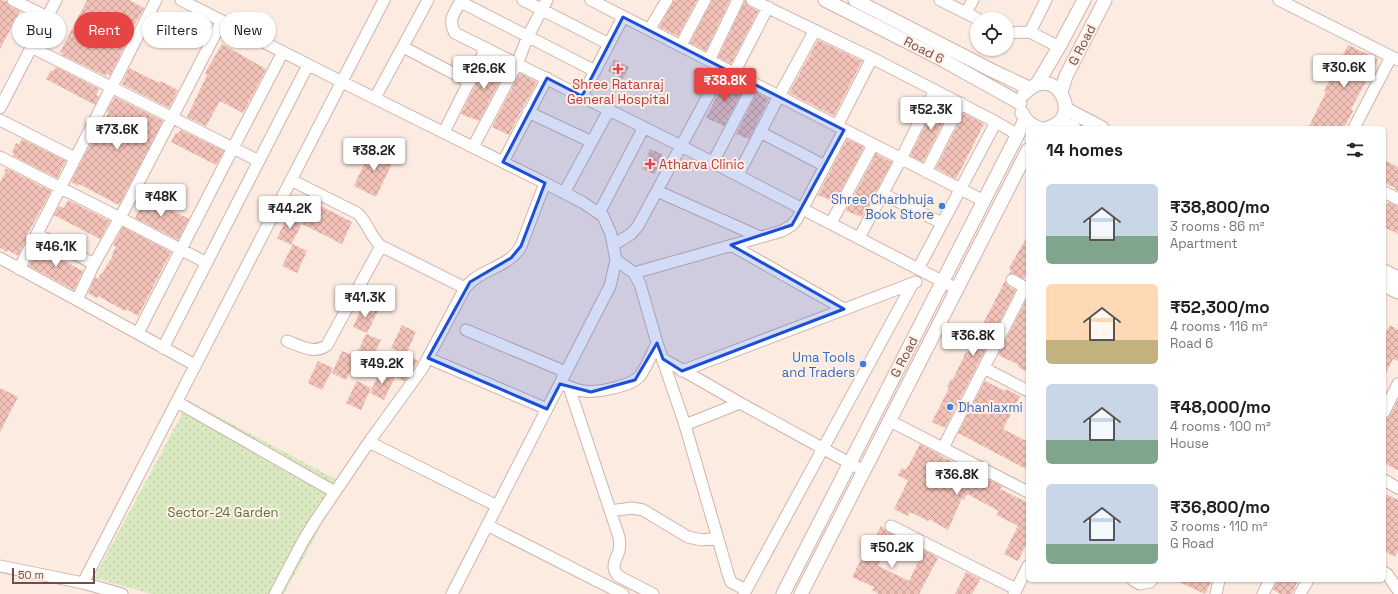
<!DOCTYPE html>
<meta charset="utf-8">
<style>
:root{--surface:#fff;--page:#f2f2f2;--text:#202124;--muted:#757577;--accent:#e84444}
body{margin:0;font-family:"Space Grotesk",sans-serif;background:var(--page);color:var(--text);height:100vh;display:flex;flex-direction:column;font-size:15px;white-space:nowrap}
*{box-sizing:border-box;margin:0}
p{font-size:13px;color:var(--muted)}
.icon{flex:none;width:22px;height:22px;fill:none;stroke:currentColor;stroke-width:2;stroke-linecap:round;stroke-linejoin:round}
.map{position:relative;flex:1;overflow:hidden}
.side{position:absolute;left:1026px;top:126px;width:360px;height:456px;display:flex;flex-direction:column;background:var(--surface);border-radius:6px;box-shadow:0 1px 3px #0004}
.side>*{flex:none}
.banner{position:absolute;left:12px;top:12px;width:380px;height:36px;display:flex;gap:8px}
.buttons{position:absolute;left:970px;top:12px;display:grid;gap:8px}
.buttons a{display:grid;place-items:center;width:44px;height:44px;border-radius:50%;background:var(--surface);box-shadow:0 1px 3px #0004;font-size:20px}
.scale{position:absolute;left:12px;bottom:10px;width:83px;box-sizing:border-box;padding-left:4px;border:2px solid #734d48;border-top:0;font-size:11px;line-height:14px;white-space:nowrap;color:#734d48;-webkit-text-stroke:3px #fff0e7;paint-order:stroke}
.price{position:absolute;translate:-50% -34px;padding:0 9px;border-radius:4px;background:#fff;color:#222;font-size:13px;line-height:26px;filter:drop-shadow(0 1px 2px #0008)}
.price::after{content:'';position:absolute;left:50%;top:24px;width:12px;height:9px;margin-left:-6px;background:inherit;clip-path:polygon(0 0,100% 0,50% 100%)}
.price.current{background:var(--accent);color:#fff}
ul{padding:0;list-style:none}
li{display:flex;align-items:center;gap:12px;height:100px;padding:0 20px}
li span{display:grid;place-items:center;flex:none;width:112px;height:80px;border-radius:6px;color:#555}
li>.icon{margin-inline-start:auto}
span .icon{width:48px;height:48px;fill:#fffc;stroke-width:1}
li b{font-size:17px}
h2{display:flex;justify-content:space-between;align-items:center;height:48px;padding:0 20px;font-size:17px}
.pill{padding:0 14px;border-radius:18px;background:var(--surface);box-shadow:0 1px 3px #0004;font-size:14px;line-height:36px}
.pill.current{background:var(--accent);color:#fff}
.map>svg:first-child{display:block}
.grass{fill:url(#grass-dots)}
.building{fill:url(#building-cross-hatch)}
.lines{fill:none;stroke-linecap:round;stroke-linejoin:round}
.minor-casing{stroke:#cfb3ab;stroke-width:13}
.tertiary-casing{stroke:#cfb3ab;stroke-width:15}
.minor{stroke:#fff;stroke-width:11}
.tertiary{stroke:#fff;stroke-width:13}
.marked{fill:#1d4ed8;fill-opacity:0.2;stroke:#1d4ed8;stroke-width:3;stroke-linejoin:round}
.health-dot{fill:#e0444e;stroke:#fff0e7;stroke-width:1.5}
.shop-dot{fill:#3f7fe0;stroke:#fff0e7;stroke-width:1.5}
.labels{text-anchor:middle;dominant-baseline:central;stroke-width:4;stroke-linejoin:round;paint-order:stroke}
.street-label{font-size:13px;fill:#734d48;stroke:#fff0e7}
.health-label{font-size:13px;fill:#be3a42;stroke:#fff0e7}
.shop-label{font-size:13px;fill:#366cbe;stroke:#fff0e7;text-anchor:end}
.park-label{font-size:13px;fill:#59743d;stroke:#fff0e7}
</style>
<div class="map">
<svg width="1398" height="594" viewBox="0 0 1398 594">
<defs>
<pattern id="grass-dots" width="8" height="8" patternUnits="userSpaceOnUse"><rect width="8" height="8" fill="#daeac0"/><path d="M2 2h.1M6 6h.1" fill="none" stroke="#becaa6" stroke-width="1.8" stroke-linecap="round"/></pattern>
<pattern id="building-cross-hatch" width="8" height="8" patternUnits="userSpaceOnUse"><rect width="8" height="8" fill="#f2c2b8"/><path d="M0 0l8 8M0 8l8-8" fill="none" stroke="#c8a098"/></pattern>
</defs>
<rect width="100%" height="100%" fill="#fcebe1"/>
<path class="grass" d="M189 401 339 481 314 539 284 594H152L94 578Z"/>
<path class="building" d="M0 0 6 1 10 6 20 11 0 49Z
M87 0H129L144 8 132 29 133 30 110 75 107 73 106 76 62 55 63 54 60 52Z
M674 0H697L678 36 659 27Z
M712 0H730L706 51 690 43Z
M745 0 749 6 758 11 731 64 718 57Z
M818 40 862 61 834 116 789 93Z
M222 44 266 69 243 113 220 101 206 126 187 117 207 75 205 73Z
M1348 45 1378 59 1351 109 1353 111 1344 128H1308L1326 92 1324 91Z
M489 58 507 67 479 121 461 114Z
M614 59 629 67 623 79 608 71Z
M56 67 99 89 96 95 99 97 95 105 46 79 51 70 53 71Z
M129 68 159 83 160 81 178 90 169 108 122 84Z
M520 73 537 82 522 109 509 135 492 127Z
M726 77 745 87 724 126 706 118Z
M757 93 769 99 749 139 736 134Z
M115 97 163 121 119 205 79 184 78 186 71 182 84 156 106 120H104L108 114 107 111Z
M938 100 951 107 923 162 910 156Z
M964 113 984 124 956 179 936 168Z
M181 130 224 151 216 165 171 142 176 133 178 134Z
M22 139 66 161 57 178 13 156 14 154 12 152 16 143 19 145Z
M847 139 864 147 835 202 818 195Z
M372 147 394 159 376 197 354 186Z
M650 149 662 154 655 174 642 169Z
M876 154 892 162 862 217 846 211Z
M1384 160 1398 167V191L1395 190 1396 188 1384 183Z
M6 168 51 191 27 235H28L18 256 8 250 7 252 0 248V182L6 172 4 171Z
M140 195 189 219 178 240 135 218 141 207 135 204Z
M68 200 110 221 100 239 54 215 59 206 64 208Z
M313 202 352 222 342 244 302 224Z
M1389 202 1398 206V234L1384 227V204L1387 205Z
M288 216 302 223 291 245 277 238Z
M123 227 171 252 138 316 126 309 125 311 98 296 97 298 88 293 95 277 98 279 101 273 102 274 113 255 112 254 116 247 113 245Z
M1028 235V278L1025 277 1024 279 1015 274H1009L1011 270 1009 268Z
M293 244 307 251 297 273 282 266Z
M38 247 83 271 74 290 29 266Z
M1005 281 1008 286 1016 290 945 428 932 422 949 388 947 386 951 379H953L966 352 968 353Z
M1026 300 1028 301V372L1018 367 1019 365 998 355Z
M363 304 378 311 367 333 353 327Z
M402 325 416 332 406 354 391 348Z
M1390 325 1398 330V361L1393 359 1384 377V336Z
M366 334 381 340 370 363 356 356Z
M342 351 357 357 346 380 332 373Z
M404 354 418 361 404 381 394 376Z
M318 361 333 368 322 390 308 383Z
M380 371 395 377 384 400 370 393Z
M357 381 371 388 361 410 346 403Z
M985 381 1005 391 1006 389 1020 396 1003 429 1028 442V470L958 433Z
M0 388 18 397 0 432Z
M1398 400V470L1384 463V421L1390 415Z
M920 444 956 464 955 467 986 482 988 479 1002 486 1000 489 1028 503V541L1018 561 1004 554 1018 526 997 515 999 511 967 494 964 500 962 498 948 530 929 519 928 521 910 512 908 516 894 509 908 481 898 475 902 468 906 470Z
M1384 493 1398 500V550L1395 557 1384 551Z
M881 526 894 535 878 566 909 581 924 550 938 558 919 594H879L872 590 874 587 852 577 864 554 866 555Z
M966 572 980 579 972 594H955Z
M1175 580H1212L1205 594Z
M1277 580H1298L1292 594H1281L1273 590Z"/>
<g class="lines">
<g class="minor-casing">
<path id="minor" d="M13 0 47 17
M181 0 342 82 545 183 582 202 603 216 611 234 616 260 610 286 452 594
M462 0C455 11 447 20 455 33L681 146 957 289
M523 0 609 44
M591 0 984 201
M752 0 872 58 996 122 1018 135
M940 0 978 19
M1279 0 1398 60
M461 2 595 71
M966 13 973 0
M649 30 667 0
M1030 32 1046 0
M1007 33 1030 32 1059 47
M681 45 705 0
M31 47 233 148 283 52
M403 47 470 82
M709 60 738 0
M734 73 768 7
M582 96 623 17
M375 98 428 0
M0 108 56 0
M528 112 592 142
M0 120 75 158
M837 126 872 58
M1354 128 1391 57
M444 132 486 48
M760 132 825 166
M473 147 517 64 528 36 547 0
M0 157 120 218 222 21
M503 162 547 78
M713 162 754 84
M926 172 961 103
M738 175 779 96 815 30
M291 180 357 213C368 222 370 237 381 246L465 288
M657 191 760 237
M1384 192 1398 199
M564 193 609 110
M883 194 942 223
M599 213 644 127
M831 223 873 145
M37 234 94 264
M859 238 901 159 935 90
M613 245 631 234 638 226 723 68
M731 245 844 309
M0 258 77 300
M616 260 634 273 640 284 657 343 685 425 729 577 731 582 746 590 744 594
M19 269 156 0
M918 269 996 122
M634 273 782 231 792 225 797 219 844 130
M1012 280 1028 289
M466 330 566 372
M138 333 233 148 259 161
M287 341C301 346 314 355 327 345L381 246
M163 348 308 65
M428 358 547 409
M663 359 740 403
M195 365 77 300 94 264 120 218 207 263
M984 368 1028 391
M682 371 916 282
M564 385C571 387 578 391 584 391 597 393 632 386 640 376 647 366 652 353 657 343
M569 387 619 537C620 542 620 546 619 551 616 560 610 566 618 576L653 594
M177 402 335 492
M1384 412 1398 384
M890 421 1028 492
M685 425 740 403 864 471
M369 442 497 506
M943 448 1025 287
M1384 480 1398 488
M610 511 632 508 643 510 688 537 702 540 717 538
M487 525 623 594
M891 526 1016 589
M0 566 83 583 122 594
M1384 572 1387 574 1398 590
M1133 580 1140 584 1150 582 1152 580
M83 583 384 0
M746 590 913 283
M275 594 303 541 316 520 369 442 422 369 465 288C479 269 509 268 521 246L545 183
M1014 594 1028 566
M1216 594 1219 580
M1263 594 1270 580
M1300 594 1308 580"/>
</g>
<g class="tertiary-casing">
<path id="tertiary" d="M825 0 943 60 1020 103
M855 0 991 70 1029 88
M1037 84 1059 47 1084 0
M1061 92 1066 76 1105 0
M1024 94C1055 59 1086 120 1047 128
M1066 109 1102 128
M1022 113C1026 121 1030 125 1039 128
M1060 121 1074 128
M1384 271 1398 278
M1384 285 1398 292
M783 594 1025 120
M801 594 1028 150"/>
</g>
<use href="#minor" class="minor"/>
<use href="#tertiary" class="tertiary"/>
</g>
<path class="marked" d="M623 17 844 130 792 225 731 245 844 309 682 371 663 359 657 343 635 380 591 392 560 384 547 409 428 358 470 282 511 258 521 246 545 183 503 162 547 78 582 96Z"/>
<g class="health-dot">
<path d="M616 63h4v4h4v4h-4v4h-4v-4h-4v-4h4z"/>
<path d="M648 158h4v4h4v4h-4v4h-4v-4h-4v-4h4z"/>
</g>
<g class="shop-dot">
<circle cx="942" cy="206" r="4"/>
<circle cx="863" cy="364" r="4"/>
<circle cx="950" cy="407" r="4"/>
</g>
<g class="labels">
<g class="street-label">
<text transform="translate(1082 45) rotate(-63)">G Road</text>
<text transform="translate(924 50) rotate(27)">Road 6</text>
<text transform="translate(904 357) rotate(-63)">G Road</text>
</g>
<g class="health-label">
<text x="618" y="84">Shree Ratanraj<tspan x="618" dy="15">General Hospital</tspan></text>
<text x="659" y="164" text-anchor="start">Atharva Clinic</text>
</g>
<g class="shop-label">
<text x="934" y="199">Shree Charbhuja<tspan x="934" dy="15">Book Store</tspan></text>
<text x="855" y="357">Uma Tools<tspan x="855" dy="15">and Traders</tspan></text>
<text x="958" y="407" text-anchor="start">Dhanlaxmi</text>
</g>
<g class="park-label">
<text x="223" y="512">Sector-24 Garden</text>
</g>
</g>
</svg>
<div class="buttons">
<a><svg class="icon" aria-label="locate" viewBox="0 0 24 24"><circle cx="12" cy="12" r="6"/><path d="M12 2v4M12 18v4M2 12h4M18 12h4"/></svg></a>
</div>
<div class="scale">50 m</div>
<b class="price" style="left:1344px;top:89px">₹30.6K</b>
<b class="price" style="left:484px;top:90px">₹26.6K</b>
<b class="price current" style="left:725px;top:102px">₹38.8K</b>
<b class="price" style="left:931px;top:131px">₹52.3K</b>
<b class="price" style="left:117px;top:151px">₹73.6K</b>
<b class="price" style="left:374px;top:172px">₹38.2K</b>
<b class="price" style="left:161px;top:218px">₹48K</b>
<b class="price" style="left:290px;top:230px">₹44.2K</b>
<b class="price" style="left:56px;top:268px">₹46.1K</b>
<b class="price" style="left:365px;top:319px">₹41.3K</b>
<b class="price" style="left:973px;top:357px">₹36.8K</b>
<b class="price" style="left:382px;top:385px">₹49.2K</b>
<b class="price" style="left:957px;top:496px">₹36.8K</b>
<b class="price" style="left:892px;top:569px">₹50.2K</b>
<div class="banner">
<a class="pill">Buy</a>
<a class="pill current">Rent</a>
<a class="pill">Filters</a>
<a class="pill">New</a>
</div>
<section class="side">
<h2>14 homes<svg class="icon" aria-label="filters" viewBox="0 0 24 24"><path d="M4 7h16M4 17h16"/><circle cx="9" cy="7" r="2"/><circle cx="15" cy="17" r="2"/></svg></h2>
<ul>
<li><span style="background:linear-gradient(#c9d6e8 65%,#7fa58c 0)"><svg class="icon" aria-label="home" viewBox="0 0 24 24"><path d="M3 11l9-7 9 7M6 9v11h12V9"/></svg></span><div><b>₹38,800/mo</b><p>3 rooms · 86 m²</p><p>Apartment</p></div></li>
<li><span style="background:linear-gradient(#ffd9b3 70%,#c2b280 0)"><svg class="icon" aria-label="home" viewBox="0 0 24 24"><path d="M3 11l9-7 9 7M6 9v11h12V9"/></svg></span><div><b>₹52,300/mo</b><p>4 rooms · 116 m²</p><p>Road 6</p></div></li>
<li><span style="background:linear-gradient(#c9d6e8 70%,#7fa58c 0)"><svg class="icon" aria-label="home" viewBox="0 0 24 24"><path d="M3 11l9-7 9 7M6 9v11h12V9"/></svg></span><div><b>₹48,000/mo</b><p>4 rooms · 100 m²</p><p>House</p></div></li>
<li><span style="background:linear-gradient(#c9d6e8 75%,#7fa58c 0)"><svg class="icon" aria-label="home" viewBox="0 0 24 24"><path d="M3 11l9-7 9 7M6 9v11h12V9"/></svg></span><div><b>₹36,800/mo</b><p>3 rooms · 110 m²</p><p>G Road</p></div></li>
</ul>
</section>
</div>
